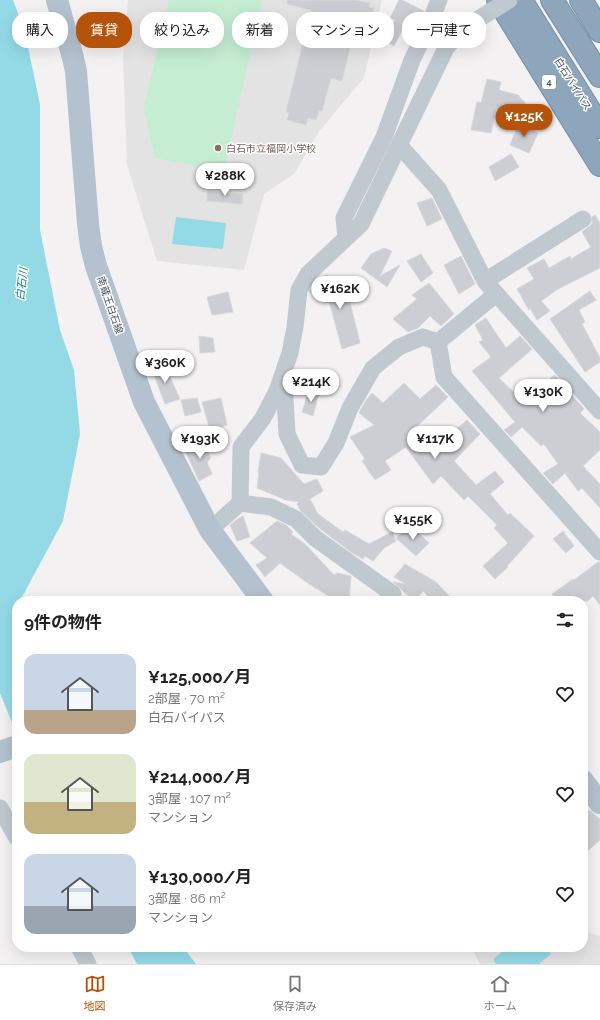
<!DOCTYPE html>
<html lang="ja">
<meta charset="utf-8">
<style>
:root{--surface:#fff;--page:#f2f2f2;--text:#222;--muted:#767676;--line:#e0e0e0;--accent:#b45309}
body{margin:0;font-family:Raleway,"Noto Sans JP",sans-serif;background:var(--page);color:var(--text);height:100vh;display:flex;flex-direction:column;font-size:15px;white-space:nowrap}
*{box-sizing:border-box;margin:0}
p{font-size:13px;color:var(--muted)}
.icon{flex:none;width:22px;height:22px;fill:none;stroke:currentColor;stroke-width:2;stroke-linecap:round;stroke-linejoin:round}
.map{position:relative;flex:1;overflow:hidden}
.details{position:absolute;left:12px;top:596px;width:576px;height:356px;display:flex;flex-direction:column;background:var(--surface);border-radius:16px;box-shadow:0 4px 16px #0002}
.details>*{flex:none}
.top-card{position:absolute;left:12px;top:12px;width:576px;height:36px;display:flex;gap:8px}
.price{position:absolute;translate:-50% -34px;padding:0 9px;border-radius:14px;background:#fff;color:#222;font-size:13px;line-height:26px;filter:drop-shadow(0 1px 2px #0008)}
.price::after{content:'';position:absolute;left:50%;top:24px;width:12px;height:9px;margin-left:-6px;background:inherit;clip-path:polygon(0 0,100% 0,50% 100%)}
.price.selected{background:var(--accent);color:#fff}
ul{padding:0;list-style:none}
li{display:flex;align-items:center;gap:12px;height:100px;padding:0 12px}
li span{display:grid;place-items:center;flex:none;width:112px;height:80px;border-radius:12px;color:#555}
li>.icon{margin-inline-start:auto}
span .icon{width:48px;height:48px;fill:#fffc;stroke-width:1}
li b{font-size:17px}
h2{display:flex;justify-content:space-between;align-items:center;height:48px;padding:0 12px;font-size:17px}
.tag{padding:0 14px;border-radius:16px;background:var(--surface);box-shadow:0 4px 16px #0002;font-size:14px;line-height:36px}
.tag.selected{background:var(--accent);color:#fff}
.tabs{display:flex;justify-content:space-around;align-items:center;height:56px;border-top:1px solid var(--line);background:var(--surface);font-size:11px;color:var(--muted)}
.tabs a{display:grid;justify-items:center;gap:2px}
.tabs .selected{color:var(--accent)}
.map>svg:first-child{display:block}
.education{fill:#e4e3e3}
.green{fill:#c4edd2}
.water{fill:#94dae6}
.building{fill:#ccced3;stroke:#d6d8dc}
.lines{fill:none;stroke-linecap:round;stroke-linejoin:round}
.highway-casing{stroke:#7891a8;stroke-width:24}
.minor{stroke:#c0c9cf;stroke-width:17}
.major{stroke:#b3c2ce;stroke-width:22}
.highway{stroke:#8da6bc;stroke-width:22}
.minor-bridge{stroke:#c0c9cf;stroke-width:17}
.education-dot{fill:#8d6e63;stroke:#fff;stroke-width:1.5}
.labels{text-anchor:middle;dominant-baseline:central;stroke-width:3;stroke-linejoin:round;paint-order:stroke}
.shield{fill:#fff;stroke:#80888e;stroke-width:1}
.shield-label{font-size:9px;font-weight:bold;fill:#4a555e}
.street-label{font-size:10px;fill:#4a555e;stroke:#fff}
.education-label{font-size:10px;fill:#785e54;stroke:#fff;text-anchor:start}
.water-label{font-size:11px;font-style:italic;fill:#168295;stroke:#fff}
</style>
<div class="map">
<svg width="600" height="964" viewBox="0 0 600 964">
<rect width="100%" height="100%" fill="#f3f1f2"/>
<path class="education" d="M128 0H382L364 78 320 130 294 174 264 194 244 270 157 261 127 165 123 57Z
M583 929 586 932 600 936V964H480L471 947H583Z"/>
<path class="green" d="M169 0H262L224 171 155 158 144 107Z"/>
<path class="water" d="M0 0H13L25 32 40 105V230L60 330 74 370 80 434 63 521 22 597V601H17V735L0 693Z
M176 217 226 223 223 249 172 244Z
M128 947H183L196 964H137Z
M508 947H546L551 954 539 964H496L493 959Z"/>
<path class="building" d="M287 0H355L370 3 369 7 374 8 366 47 351 44 342 81 331 78 322 111H319L316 120 308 118 306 125 287 120 289 113 286 112 311 10 287 4Z
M399 0H402L424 11 417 27 413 25 411 29 405 25 394 46 385 41 395 20 390 18Z
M487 79 501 82 499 90 518 95 525 103 523 114 496 109 491 133 471 130 477 102 481 103Z
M519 123 538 133 529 153 510 145Z
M511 154 519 167 495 181 489 167Z
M207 191 243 194 242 204 207 201Z
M432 198 442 219 427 226 417 203Z
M595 215 600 223V268L558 289 541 301 550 311 537 320 530 308 529 310 517 289 534 279 527 268 544 259 549 268 570 256 571 259 591 247 582 232 592 224V217Z
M384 248 392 251 380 276 400 265 387 287 361 268 371 254Z
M421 254 433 273 421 282 407 261Z
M461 256 475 284 459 294 444 265Z
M327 275 329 283 345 282 360 343 342 349 327 293 309 292 314 284 315 283 316 280Z
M429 283 454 314 441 326 430 316 418 328 408 332 393 319 417 299 412 295Z
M590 291 596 300 579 310 585 322 582 324 600 358V362L585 372 550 319Z
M228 292 233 312 212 315 207 297Z
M486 318 506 348 520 336 532 349 499 378 522 400 555 375 584 409 580 413 600 432V450L583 466 600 484V508L582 488 578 491 565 473 553 484 543 473 558 464 544 444 541 446 522 427 511 437 504 430 515 422 472 371 491 357 479 342 483 340 475 325Z
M199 336 213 338 215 352 200 353Z
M163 362 180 399 165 404 151 367Z
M404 383 420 399 436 385 448 397 410 433 425 449 444 434 447 437 467 420 480 434 454 461 476 485 495 471 504 482 490 494 508 515 510 513 534 536 507 566 508 567 495 579 483 566 508 543 494 528 497 525 468 496 464 500 441 476 433 484 406 447 385 461 391 470 375 480 362 461 365 459 350 437 374 425 359 413 366 400 372 393 383 403Z
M309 390 319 393 313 416 302 412Z
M197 398 201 412 185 416 181 400Z
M221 398 227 425 210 430 202 402Z
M202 441 211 458 207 462 212 474 199 481 185 450Z
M261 453 281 458 304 484 317 479 323 491 310 499 318 514 343 532 345 530 369 544 392 532 396 541 384 548 373 561 365 556 363 559 351 552 319 528 300 510 297 504 299 502 286 500 257 488 259 473H258Z
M243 516 250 537 237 541 230 525 239 518Z
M277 521 286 525 293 532 291 534 305 544 334 575 337 573 351 576 349 600H332V598L309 584 280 563 265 577 256 565 267 558 250 543Z
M411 526 429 543 416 556 396 538Z
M563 531 574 546 566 553 553 539Z
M598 562H600V605L593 596 588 601H557L552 594 573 579 574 580Z
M405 564 436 582 454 601H433L423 591 414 601 393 582 406 584 394 577Z
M589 810 600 819V840L583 855V816Z"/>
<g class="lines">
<g class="highway-casing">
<path id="highway" d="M498 0 600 165
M521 0 600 127
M552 0 600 76
M581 0 600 31"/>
</g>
<path class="minor" d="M399 145 439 190 485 281 600 411
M346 238 344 218 384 137 412 60 428 27 439 0
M485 281 583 219
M496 294 438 342 444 377 600 552
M286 379 285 398 287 434 302 465 321 467 336 443 350 408 373 368 399 347 423 337 438 342
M240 503 241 447 263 418 277 391 290 353 295 327 299 290 308 274 361 224 446 48 467 26
M210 530 240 503 271 507 296 519 315 538 393 594
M0 808 17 838
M79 947 88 964"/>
<path class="major" d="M57 0 72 54 76 71 88 224 91 246 96 266 144 402 210 530 263 601
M0 752 17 746
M583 781 600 803"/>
<use href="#highway" class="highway"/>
<path class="minor-bridge" d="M467 26 509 0"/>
</g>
<circle class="education-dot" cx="218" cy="148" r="4"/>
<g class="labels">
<rect class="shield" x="542" y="75" width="14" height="14" rx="3"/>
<g class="shield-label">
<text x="549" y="82">4</text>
</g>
<g class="street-label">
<text transform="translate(573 84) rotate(58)">白石バイパス</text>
<text transform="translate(110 305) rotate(71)">南蔵王白石線</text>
</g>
<g class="education-label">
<text x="226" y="148">白石市立福岡小学校</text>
</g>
<g class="water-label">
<text transform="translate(22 284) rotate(-84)">白石川</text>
</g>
</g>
</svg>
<b class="price selected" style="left:524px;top:138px">¥125K</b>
<b class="price" style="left:225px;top:197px">¥288K</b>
<b class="price" style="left:340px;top:310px">¥162K</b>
<b class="price" style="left:165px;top:384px">¥360K</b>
<b class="price" style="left:311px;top:403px">¥214K</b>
<b class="price" style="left:543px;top:413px">¥130K</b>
<b class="price" style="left:200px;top:460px">¥193K</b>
<b class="price" style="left:435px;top:460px">¥117K</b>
<b class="price" style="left:413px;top:541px">¥155K</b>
<div class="top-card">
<a class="tag">購入</a>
<a class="tag selected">賃貸</a>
<a class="tag">絞り込み</a>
<a class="tag">新着</a>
<a class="tag">マンション</a>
<a class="tag">一戸建て</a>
</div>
<section class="details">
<h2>9件の物件<svg class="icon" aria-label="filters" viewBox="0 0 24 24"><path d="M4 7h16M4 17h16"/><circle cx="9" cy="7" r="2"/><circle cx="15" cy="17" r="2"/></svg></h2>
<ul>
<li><span style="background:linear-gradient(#c9d6e8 70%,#b9a48a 0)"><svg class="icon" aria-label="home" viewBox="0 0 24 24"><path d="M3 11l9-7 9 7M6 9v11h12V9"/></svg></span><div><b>¥125,000/月</b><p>2部屋 · 70 m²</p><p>白石バイパス</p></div><svg class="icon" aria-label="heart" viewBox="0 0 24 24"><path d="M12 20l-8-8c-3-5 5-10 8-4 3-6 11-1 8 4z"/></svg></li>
<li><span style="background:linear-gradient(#dfe7d0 60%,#c2b280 0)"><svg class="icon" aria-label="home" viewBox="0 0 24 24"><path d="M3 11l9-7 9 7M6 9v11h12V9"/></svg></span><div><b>¥214,000/月</b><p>3部屋 · 107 m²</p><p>マンション</p></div><svg class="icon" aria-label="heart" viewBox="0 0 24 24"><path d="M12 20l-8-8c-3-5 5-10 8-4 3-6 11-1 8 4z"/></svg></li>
<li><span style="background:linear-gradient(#c9d6e8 65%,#9aa5b1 0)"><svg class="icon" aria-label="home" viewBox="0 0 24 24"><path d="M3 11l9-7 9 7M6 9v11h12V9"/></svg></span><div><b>¥130,000/月</b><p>3部屋 · 86 m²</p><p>マンション</p></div><svg class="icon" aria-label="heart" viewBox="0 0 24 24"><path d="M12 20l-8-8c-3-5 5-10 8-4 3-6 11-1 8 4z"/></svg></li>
</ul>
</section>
</div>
<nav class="tabs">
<a class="selected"><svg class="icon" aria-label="map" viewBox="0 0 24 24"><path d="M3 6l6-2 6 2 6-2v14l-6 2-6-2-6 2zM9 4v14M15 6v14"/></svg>地図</a>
<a><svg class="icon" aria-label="saved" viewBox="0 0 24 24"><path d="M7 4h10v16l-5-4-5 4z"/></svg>保存済み</a>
<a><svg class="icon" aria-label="home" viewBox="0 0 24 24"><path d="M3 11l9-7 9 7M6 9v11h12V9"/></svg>ホーム</a>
</nav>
